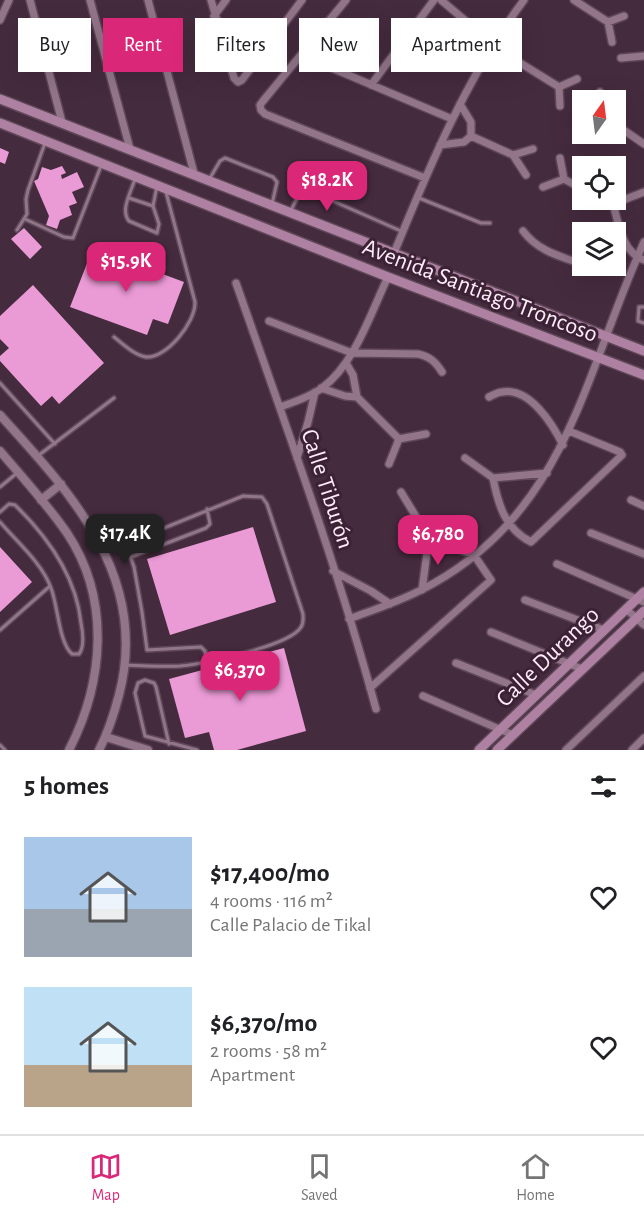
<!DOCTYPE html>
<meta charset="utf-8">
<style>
:root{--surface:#fff;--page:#f6f6f6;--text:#202124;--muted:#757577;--line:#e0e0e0;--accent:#db2777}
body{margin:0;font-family:"Alegreya Sans",sans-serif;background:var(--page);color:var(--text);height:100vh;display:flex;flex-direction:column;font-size:22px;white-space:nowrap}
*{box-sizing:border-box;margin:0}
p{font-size:20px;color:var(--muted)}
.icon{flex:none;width:33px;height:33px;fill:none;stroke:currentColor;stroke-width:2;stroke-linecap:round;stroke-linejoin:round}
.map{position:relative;height:750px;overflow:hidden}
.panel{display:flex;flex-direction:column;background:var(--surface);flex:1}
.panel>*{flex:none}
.guide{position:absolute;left:18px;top:18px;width:609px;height:54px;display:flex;gap:12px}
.needle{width:39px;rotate:14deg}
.controls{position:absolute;left:572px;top:90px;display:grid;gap:12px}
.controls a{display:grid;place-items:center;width:54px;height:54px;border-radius:0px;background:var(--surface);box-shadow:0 6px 24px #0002;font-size:30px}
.price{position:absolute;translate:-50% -51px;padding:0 14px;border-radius:12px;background:var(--accent);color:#fff;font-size:20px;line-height:39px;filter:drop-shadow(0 2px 3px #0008)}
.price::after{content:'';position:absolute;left:50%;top:36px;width:18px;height:14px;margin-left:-9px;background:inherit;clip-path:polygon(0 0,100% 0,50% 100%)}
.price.on{background:#222;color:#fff}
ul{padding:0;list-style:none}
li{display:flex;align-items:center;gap:18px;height:150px;padding:0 24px}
li span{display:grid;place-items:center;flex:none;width:168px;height:120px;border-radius:0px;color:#555}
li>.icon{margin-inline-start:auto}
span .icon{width:72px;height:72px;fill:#fffc;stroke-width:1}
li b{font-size:26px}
h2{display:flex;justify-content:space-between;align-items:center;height:72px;padding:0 24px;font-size:26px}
.pill{padding:0 21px;border-radius:0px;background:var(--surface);box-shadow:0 6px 24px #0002;font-size:21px;line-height:54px}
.pill.on{background:var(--accent);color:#fff}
.tabs{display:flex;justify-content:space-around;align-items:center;height:84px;border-top:2px solid var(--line);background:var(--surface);font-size:16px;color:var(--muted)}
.tabs a{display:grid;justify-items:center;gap:3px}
.tabs .on{color:var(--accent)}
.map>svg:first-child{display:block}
.building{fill:#ea9ad5}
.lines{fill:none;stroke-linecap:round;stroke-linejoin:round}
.service-casing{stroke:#5e4758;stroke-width:6}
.minor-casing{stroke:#5e4758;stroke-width:10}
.tertiary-casing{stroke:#5e4758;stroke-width:11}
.secondary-casing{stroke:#5e4758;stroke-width:12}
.service{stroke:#93758a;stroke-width:3}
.minor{stroke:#93758a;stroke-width:7}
.tertiary{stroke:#93758a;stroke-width:8}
.secondary{stroke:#ae80a1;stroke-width:9}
.labels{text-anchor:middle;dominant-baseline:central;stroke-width:6;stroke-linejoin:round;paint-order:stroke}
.street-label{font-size:24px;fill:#feecf8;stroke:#3b2234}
</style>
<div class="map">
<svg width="644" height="750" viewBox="0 0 644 750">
<rect width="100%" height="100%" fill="#452b3e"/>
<path class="building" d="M0 148 9 152 5 164 0 162Z
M62 166 66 173 61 175 62 179 77 172 84 187 72 192 77 203 69 206 72 215 60 220 57 229 46 225 49 216 34 181 38 179 42 167 51 170Z
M24 228 42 247 30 259 11 239Z
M93 248 184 282 168 324 153 319 147 335 70 307Z
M33 285 104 363 59 404 52 396 41 406 0 361V356L9 348 0 339V316Z
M253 527 276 602 170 635 147 559Z
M0 547 32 582 0 612Z
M284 648 306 731 237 750H214L209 732 185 738 169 679Z"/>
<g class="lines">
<g class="service-casing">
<path id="service" d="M210 178 220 161 225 158 273 177 277 182 272 204
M135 179C131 192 120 210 129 221L157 233 159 224 153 206 157 186
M129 198 153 206
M419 198 481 223H490
M291 210 301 191 308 190 401 231
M25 219 64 237 73 238 101 166
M17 230 27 214 26 199 28 190 45 143
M644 307H639L638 321 644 323
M114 337C123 344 134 355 146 357 166 359 196 322 195 302L166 192
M0 383 55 444
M39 455 114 398
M0 487 17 473
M0 512 9 504 15 505C48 537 76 576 81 623 83 633 85 646 79 654H72C59 643 58 606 51 588 42 563 17 542 0 522
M126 545 134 567 142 612 147 650 201 647 205 651 207 662
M105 552 243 496 262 497 267 504 303 614C303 619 304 623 301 627 290 646 203 664 180 666 162 667 143 666 125 665
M131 557 206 528 210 524 207 509
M0 630 50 586
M169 744 156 687 154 683 145 680 138 683 135 693 145 736 197 750
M0 745 5 750"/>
</g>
<g class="minor-casing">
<path id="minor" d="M30 0 62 122
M90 0 130 149
M148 0 194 173
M211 0 234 78 238 82 242 80 302 0
M346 0 263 101 260 105 261 110 265 114 425 178
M441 0 493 44
M574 0 608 22 612 42
M214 16 226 0
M0 20 9 0
M608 22 624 16
M506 24 515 46 517 61
M301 55 452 119
M621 58 644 56
M517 61 559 87
M482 64C496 68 503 69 517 61
M371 85 434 0
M559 87 577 79
M559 87 560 106
M600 92V100
M615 124 644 144
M471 136 513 155
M440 145 464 142 471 136V122L460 104
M526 175 513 155 533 149
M564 179 582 189
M543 187 564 179 560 158
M644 192 613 204C619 225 622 252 644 260
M603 200 613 204
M523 231C538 251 559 256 582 264
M615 250 625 243
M394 253C430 165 467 76 524 0
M236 283C285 423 337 565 376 709
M269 321 352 353 418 354C430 357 435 361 442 372
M346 363 353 375 357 397 399 439 426 434
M321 388 345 396 357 397
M489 397C493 395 498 392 502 392 530 387 553 425 563 445
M280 407C294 402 310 397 322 388 355 364 371 312 388 277
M297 458 308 422 315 392
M465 458 493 478C498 504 505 529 531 542L622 455 620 452 569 431
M389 464 399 439
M493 478 547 473
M631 500 644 506
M591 533 644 554
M557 564 644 602
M333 571 371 591 390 604
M422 590 429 538
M525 600 604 630
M626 609 644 625
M349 619C373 610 398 602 421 590 567 516 583 376 644 242
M491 632 582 669
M456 663 536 695
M370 688 491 580 474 555 429 538 401 492
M423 696 513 735
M566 750 644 676
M632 750 644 738"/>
</g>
<g class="tertiary-casing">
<path id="tertiary" d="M0 415C72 494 150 578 119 695 114 714 108 733 99 750
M0 451C23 478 47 504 67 533 111 599 104 682 69 750
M41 500 61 484
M106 737 148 750"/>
</g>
<g class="secondary-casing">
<path id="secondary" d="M0 99 644 351
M0 123 388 277 644 375
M479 750 644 592
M497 750 644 611"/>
</g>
<use href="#service" class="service"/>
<use href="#minor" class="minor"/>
<use href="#tertiary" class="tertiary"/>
<use href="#secondary" class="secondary"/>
</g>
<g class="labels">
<g class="street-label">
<text transform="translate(480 291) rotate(21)">Avenida Santiago Troncoso</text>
<text transform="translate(327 489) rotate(72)">Calle Tiburón</text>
<text transform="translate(548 657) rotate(-44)">Calle Durango</text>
</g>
</g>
</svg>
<div class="controls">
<a><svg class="needle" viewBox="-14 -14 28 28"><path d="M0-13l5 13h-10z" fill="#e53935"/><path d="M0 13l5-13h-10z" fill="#757577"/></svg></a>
<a><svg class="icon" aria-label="locate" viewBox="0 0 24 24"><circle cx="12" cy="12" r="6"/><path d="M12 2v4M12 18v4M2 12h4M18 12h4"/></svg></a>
<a><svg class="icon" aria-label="layers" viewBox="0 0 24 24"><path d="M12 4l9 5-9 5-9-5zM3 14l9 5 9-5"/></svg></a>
</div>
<b class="price" style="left:327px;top:212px">$18.2K</b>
<b class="price" style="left:126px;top:293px">$15.9K</b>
<b class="price on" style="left:125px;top:565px">$17.4K</b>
<b class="price" style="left:438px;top:566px">$6,780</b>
<b class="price" style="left:240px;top:702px">$6,370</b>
<div class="guide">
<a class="pill">Buy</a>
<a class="pill on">Rent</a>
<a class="pill">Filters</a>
<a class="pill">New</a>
<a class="pill">Apartment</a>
</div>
</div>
<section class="panel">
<h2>5 homes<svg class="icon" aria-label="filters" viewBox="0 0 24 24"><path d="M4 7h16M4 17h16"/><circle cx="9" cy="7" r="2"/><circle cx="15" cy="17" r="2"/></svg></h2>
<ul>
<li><span style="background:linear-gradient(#a9c7e8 60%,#9aa5b1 0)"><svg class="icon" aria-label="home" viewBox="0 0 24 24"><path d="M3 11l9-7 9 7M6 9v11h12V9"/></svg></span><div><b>$17,400/mo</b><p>4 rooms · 116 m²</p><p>Calle Palacio de Tikal</p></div><svg class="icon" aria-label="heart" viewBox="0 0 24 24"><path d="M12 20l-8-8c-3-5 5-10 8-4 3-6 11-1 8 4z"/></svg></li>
<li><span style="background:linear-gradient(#bfe0f5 65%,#b9a48a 0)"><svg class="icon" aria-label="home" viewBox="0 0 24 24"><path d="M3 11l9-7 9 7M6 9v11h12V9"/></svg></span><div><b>$6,370/mo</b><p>2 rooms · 58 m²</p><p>Apartment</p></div><svg class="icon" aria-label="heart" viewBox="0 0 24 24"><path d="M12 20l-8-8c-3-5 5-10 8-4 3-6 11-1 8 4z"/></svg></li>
</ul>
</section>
<nav class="tabs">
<a class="on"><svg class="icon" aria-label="map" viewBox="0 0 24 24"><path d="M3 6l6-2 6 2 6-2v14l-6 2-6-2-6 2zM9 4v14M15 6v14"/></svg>Map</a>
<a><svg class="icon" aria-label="saved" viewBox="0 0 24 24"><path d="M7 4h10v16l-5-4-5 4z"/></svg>Saved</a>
<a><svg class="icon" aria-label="home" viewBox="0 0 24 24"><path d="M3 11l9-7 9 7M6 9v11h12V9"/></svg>Home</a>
</nav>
